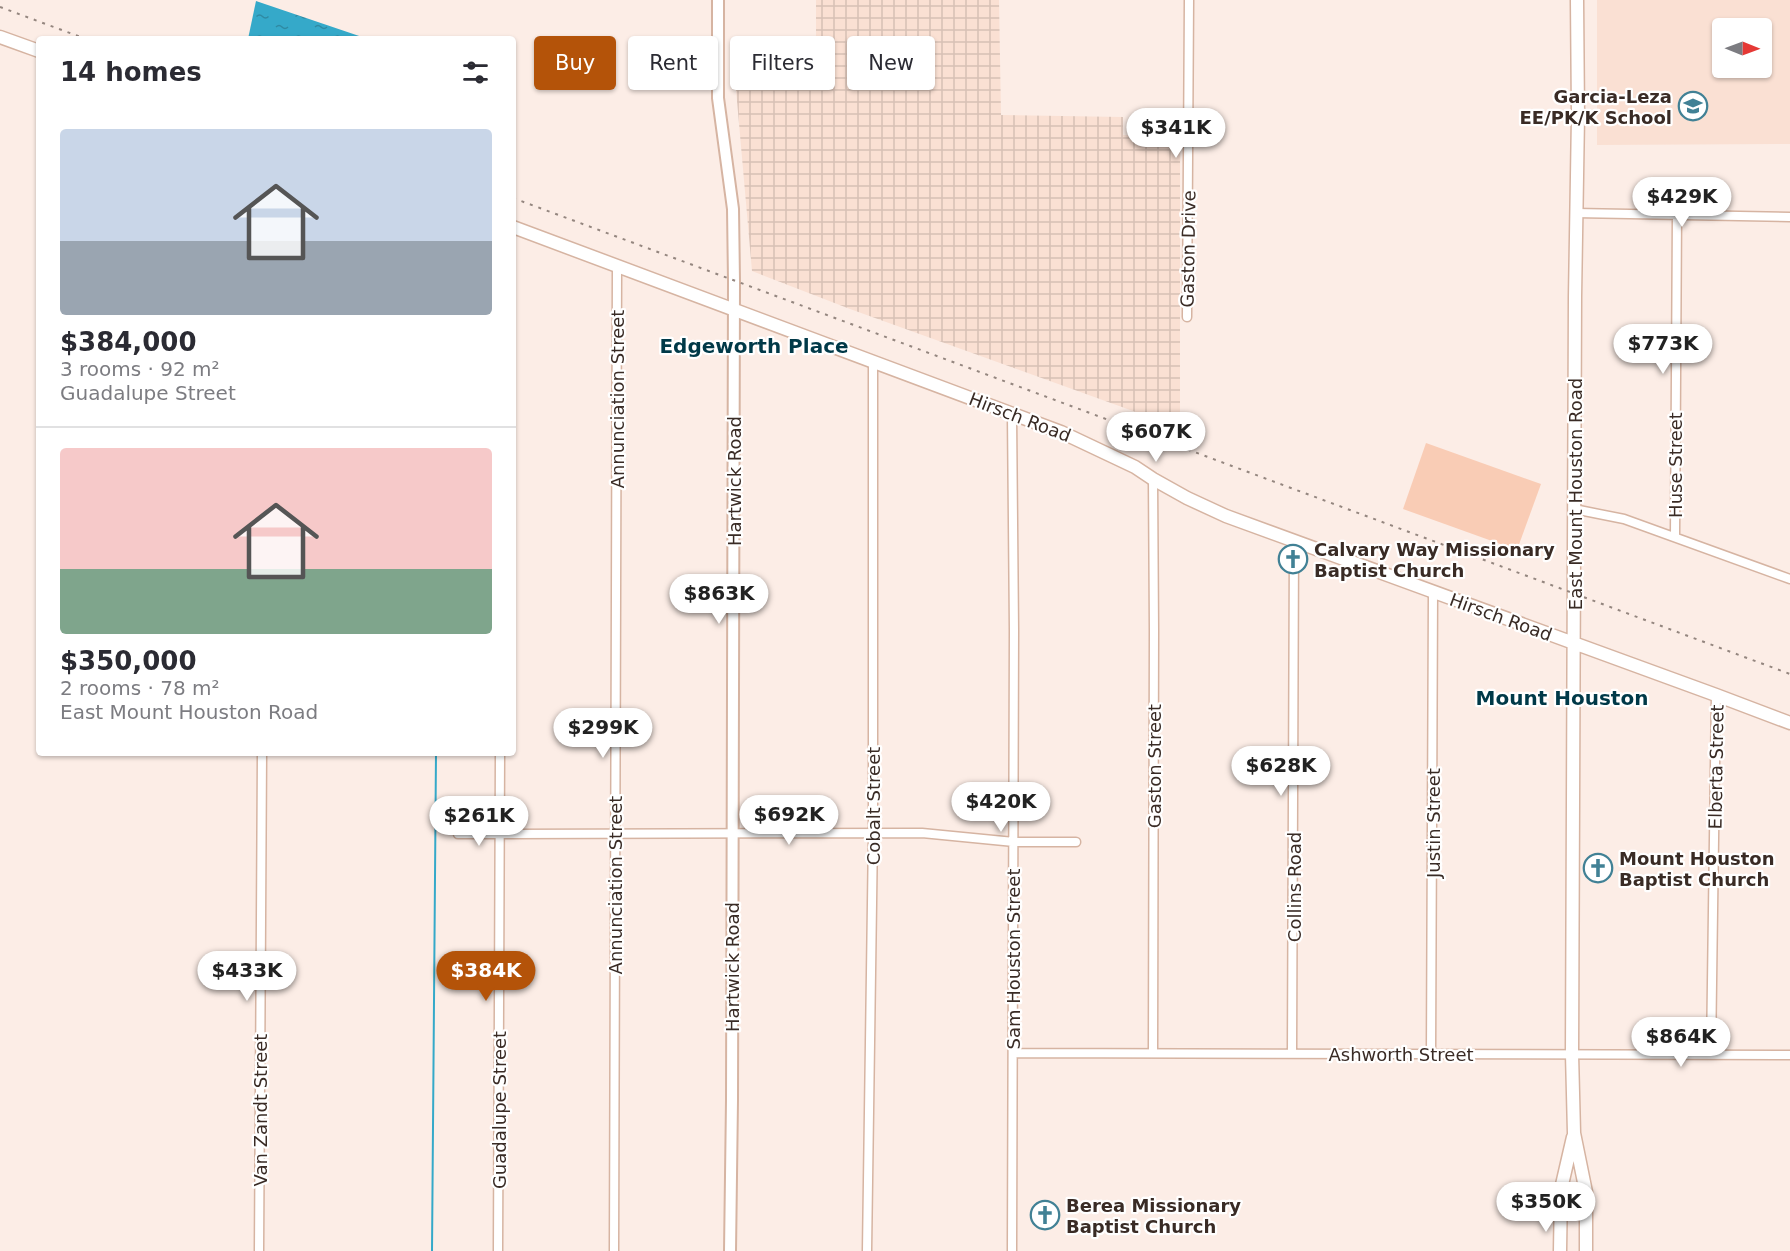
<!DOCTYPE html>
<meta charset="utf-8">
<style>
:root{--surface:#fff;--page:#f2f2f3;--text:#2b2b33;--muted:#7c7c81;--line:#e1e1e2;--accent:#b45309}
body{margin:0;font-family:"DejaVu Sans",sans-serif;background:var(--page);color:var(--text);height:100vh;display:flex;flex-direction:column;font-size:22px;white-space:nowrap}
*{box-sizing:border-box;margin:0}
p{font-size:20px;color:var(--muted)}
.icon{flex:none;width:33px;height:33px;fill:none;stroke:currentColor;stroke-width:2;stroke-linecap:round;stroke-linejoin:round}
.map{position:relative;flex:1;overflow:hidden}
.drawer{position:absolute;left:36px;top:36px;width:480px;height:720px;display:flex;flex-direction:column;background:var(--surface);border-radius:6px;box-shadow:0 2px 4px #0004}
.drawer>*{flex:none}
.top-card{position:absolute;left:534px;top:36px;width:570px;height:54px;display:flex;gap:12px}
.needle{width:39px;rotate:91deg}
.buttons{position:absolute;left:1712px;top:18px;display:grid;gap:12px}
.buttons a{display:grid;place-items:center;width:60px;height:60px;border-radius:6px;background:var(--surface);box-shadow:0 2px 4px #0004;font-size:30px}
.price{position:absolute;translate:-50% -51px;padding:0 14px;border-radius:21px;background:#fff;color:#222;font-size:20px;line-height:39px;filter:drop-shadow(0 2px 3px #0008)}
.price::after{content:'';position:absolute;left:50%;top:36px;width:18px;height:14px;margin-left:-9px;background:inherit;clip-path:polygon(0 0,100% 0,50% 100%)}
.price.current{background:var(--accent);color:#fff}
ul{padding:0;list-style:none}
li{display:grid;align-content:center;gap:12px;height:318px;padding:0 24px}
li+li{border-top:2px solid var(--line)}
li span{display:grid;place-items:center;height:186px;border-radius:6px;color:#555}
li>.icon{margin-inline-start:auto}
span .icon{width:108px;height:108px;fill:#fffc;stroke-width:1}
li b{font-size:26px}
h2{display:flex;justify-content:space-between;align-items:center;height:72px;padding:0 24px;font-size:26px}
.pill{padding:0 21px;border-radius:6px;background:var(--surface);box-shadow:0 2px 4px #0004;font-size:21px;line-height:54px}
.pill.current{background:var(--accent);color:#fff}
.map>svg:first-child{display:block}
.built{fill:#fae0d3;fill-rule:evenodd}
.industrial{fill:url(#industrial-grid)}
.green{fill:#f9ccb5}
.water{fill:url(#water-ripples)}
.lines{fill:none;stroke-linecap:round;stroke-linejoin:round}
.stream{stroke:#35a9c9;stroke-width:2}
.minor-casing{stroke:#d6b4a2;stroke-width:11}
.tertiary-casing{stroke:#d6b4a2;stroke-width:14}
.secondary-casing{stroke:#d6b4a2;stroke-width:15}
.minor{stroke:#fff;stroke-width:8}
.tertiary{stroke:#fff;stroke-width:10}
.secondary{stroke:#fff;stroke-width:12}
.rail{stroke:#94867f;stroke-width:2;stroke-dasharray:3 6;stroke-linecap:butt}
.labels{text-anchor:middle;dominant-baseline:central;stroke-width:4.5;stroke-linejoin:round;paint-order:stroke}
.poi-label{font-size:18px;font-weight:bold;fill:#392b25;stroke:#fff;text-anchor:start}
.street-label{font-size:18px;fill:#392b25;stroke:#fff}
.neighbourhood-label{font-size:20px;font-weight:bold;fill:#003948;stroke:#fff}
</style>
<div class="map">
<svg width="1790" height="1251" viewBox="0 0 1790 1251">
<defs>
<pattern id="industrial-grid" width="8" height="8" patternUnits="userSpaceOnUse" patternTransform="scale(1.5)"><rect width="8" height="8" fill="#fae0d3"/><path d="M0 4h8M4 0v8" fill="none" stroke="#d7c0b5"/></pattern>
<pattern id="water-ripples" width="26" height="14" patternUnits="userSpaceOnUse" patternTransform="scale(1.5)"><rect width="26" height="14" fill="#35a9c9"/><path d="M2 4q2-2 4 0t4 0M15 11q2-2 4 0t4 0" fill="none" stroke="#2e8aa3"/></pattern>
</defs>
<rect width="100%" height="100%" fill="#fcede6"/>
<path class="built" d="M1597 0H1790V144L1597 145ZM1722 28H1761V68H1722Z"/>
<path class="industrial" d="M816 0H999L1001 115 1123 117V135L1180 138V428L850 309 752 271 732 44 816 41Z"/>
<path class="green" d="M1426 443 1541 484 1517 550 1403 509Z"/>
<path class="water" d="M256 1 368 39H248Z"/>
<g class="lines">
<path class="stream" d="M432 1251 436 753"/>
<g class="minor-casing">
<path id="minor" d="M1575 213 1790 217
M1187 317 1189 0
M1012 415 1014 630 1012 1251
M1153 479 1154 630 1153 1053
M1574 509 1624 519 1790 579
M1675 536 1677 214
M458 834 922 833 1014 842H1076
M1013 1053 1790 1055
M1292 1054 1294 541
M1431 1054 1433 592
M1711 1055 1716 695
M259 1251 262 753
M498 1251 500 753
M614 1251 617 267
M867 1251 873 834V361"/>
</g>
<g class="tertiary-casing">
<path id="tertiary" d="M718 0V98L733 209 734 281 732 1100 730 1251"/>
</g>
<g class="secondary-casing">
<path id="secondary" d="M1577 0 1578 116 1575 297 1572 1054 1574 1133 1586 1192V1251
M0 37 39 51
M513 227 1061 432 1135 467 1153 479 1187 498 1226 516 1716 695 1790 723
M1560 1251 1561 1189 1573 1137"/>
</g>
<use href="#minor" class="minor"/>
<use href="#tertiary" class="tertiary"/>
<use href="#secondary" class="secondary"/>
<path class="rail" d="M0 7 86 39
M513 198 1790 674"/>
</g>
<defs>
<g id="school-ring" transform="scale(1.5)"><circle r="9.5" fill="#fff" stroke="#418195" stroke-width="1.5"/><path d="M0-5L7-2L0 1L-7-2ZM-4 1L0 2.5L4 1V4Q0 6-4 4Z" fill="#418195"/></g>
<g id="church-ring" transform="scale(1.5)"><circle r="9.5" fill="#fff" stroke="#418195" stroke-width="1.5"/><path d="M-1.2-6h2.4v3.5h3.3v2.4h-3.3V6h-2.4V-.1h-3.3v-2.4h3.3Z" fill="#418195"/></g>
</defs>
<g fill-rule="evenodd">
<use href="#school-ring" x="1693" y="106"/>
<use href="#church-ring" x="1293" y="559"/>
<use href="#church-ring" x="1598" y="868"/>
<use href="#church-ring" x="1045" y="1215"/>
</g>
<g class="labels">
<g class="poi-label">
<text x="1672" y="96" text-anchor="end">Garcia-Leza<tspan x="1672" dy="21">EE/PK/K School</tspan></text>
<text x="1314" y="549">Calvary Way Missionary<tspan x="1314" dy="21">Baptist Church</tspan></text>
<text x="1619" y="858">Mount Houston<tspan x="1619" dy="21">Baptist Church</tspan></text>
<text x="1066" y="1205">Berea Missionary<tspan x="1066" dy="21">Baptist Church</tspan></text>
</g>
<g class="street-label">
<text transform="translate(1188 249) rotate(-89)">Gaston Drive</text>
<text transform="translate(617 399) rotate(-90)">Annunciation Street</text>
<text transform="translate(1020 417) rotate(21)">Hirsch Road</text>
<text transform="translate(1675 465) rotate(-90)">Huse Street</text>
<text transform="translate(734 481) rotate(-90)">Hartwick Road</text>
<text transform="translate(1575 494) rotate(-90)">East Mount Houston Road</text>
<text transform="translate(1501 617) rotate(20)">Hirsch Road</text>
<text transform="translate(1154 766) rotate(-90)">Gaston Street</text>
<text transform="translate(1716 767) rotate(-89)">Elberta Street</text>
<text transform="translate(873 806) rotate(-90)">Cobalt Street</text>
<text transform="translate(1433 823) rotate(-90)">Justin Street</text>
<text transform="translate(615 885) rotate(-90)">Annunciation Street</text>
<text transform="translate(1294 887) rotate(-90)">Collins Road</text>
<text transform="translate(1013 959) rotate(-90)">Sam Houston Street</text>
<text transform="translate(732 967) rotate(-90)">Hartwick Road</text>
<text x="1401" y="1054">Ashworth Street</text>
<text transform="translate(260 1110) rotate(-90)">Van Zandt Street</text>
<text transform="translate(499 1110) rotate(-90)">Guadalupe Street</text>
</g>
<g class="neighbourhood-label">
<text x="754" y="346">Edgeworth Place</text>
<text x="1562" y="698">Mount Houston</text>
</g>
</g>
</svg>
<div class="buttons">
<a><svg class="needle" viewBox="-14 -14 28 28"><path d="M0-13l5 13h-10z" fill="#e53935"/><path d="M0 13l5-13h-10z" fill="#7c7c81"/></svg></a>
</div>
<b class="price" style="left:1176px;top:159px">$341K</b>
<b class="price" style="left:1682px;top:228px">$429K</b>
<b class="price" style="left:1663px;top:375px">$773K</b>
<b class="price" style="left:1156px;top:463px">$607K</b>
<b class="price" style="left:719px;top:625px">$863K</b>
<b class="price" style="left:603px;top:759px">$299K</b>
<b class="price" style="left:1281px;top:797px">$628K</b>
<b class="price" style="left:1001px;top:833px">$420K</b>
<b class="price" style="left:789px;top:846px">$692K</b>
<b class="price" style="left:479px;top:847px">$261K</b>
<b class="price" style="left:247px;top:1002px">$433K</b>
<b class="price current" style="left:486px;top:1002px">$384K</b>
<b class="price" style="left:1681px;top:1068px">$864K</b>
<b class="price" style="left:1546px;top:1233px">$350K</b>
<div class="top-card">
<a class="pill current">Buy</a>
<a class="pill">Rent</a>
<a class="pill">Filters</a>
<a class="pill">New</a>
</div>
<section class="drawer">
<h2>14 homes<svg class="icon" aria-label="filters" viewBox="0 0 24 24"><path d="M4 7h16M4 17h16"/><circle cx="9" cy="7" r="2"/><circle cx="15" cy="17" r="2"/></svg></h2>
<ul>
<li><span style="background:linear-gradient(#c9d6e8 60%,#9aa5b1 0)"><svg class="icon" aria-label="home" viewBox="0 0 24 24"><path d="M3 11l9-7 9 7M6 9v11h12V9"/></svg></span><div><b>$384,000</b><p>3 rooms · 92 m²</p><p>Guadalupe Street</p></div></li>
<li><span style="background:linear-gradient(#f6c9c9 65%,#7fa58c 0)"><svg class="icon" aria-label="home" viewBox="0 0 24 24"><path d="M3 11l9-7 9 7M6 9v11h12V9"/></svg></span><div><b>$350,000</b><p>2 rooms · 78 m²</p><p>East Mount Houston Road</p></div></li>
</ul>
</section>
</div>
